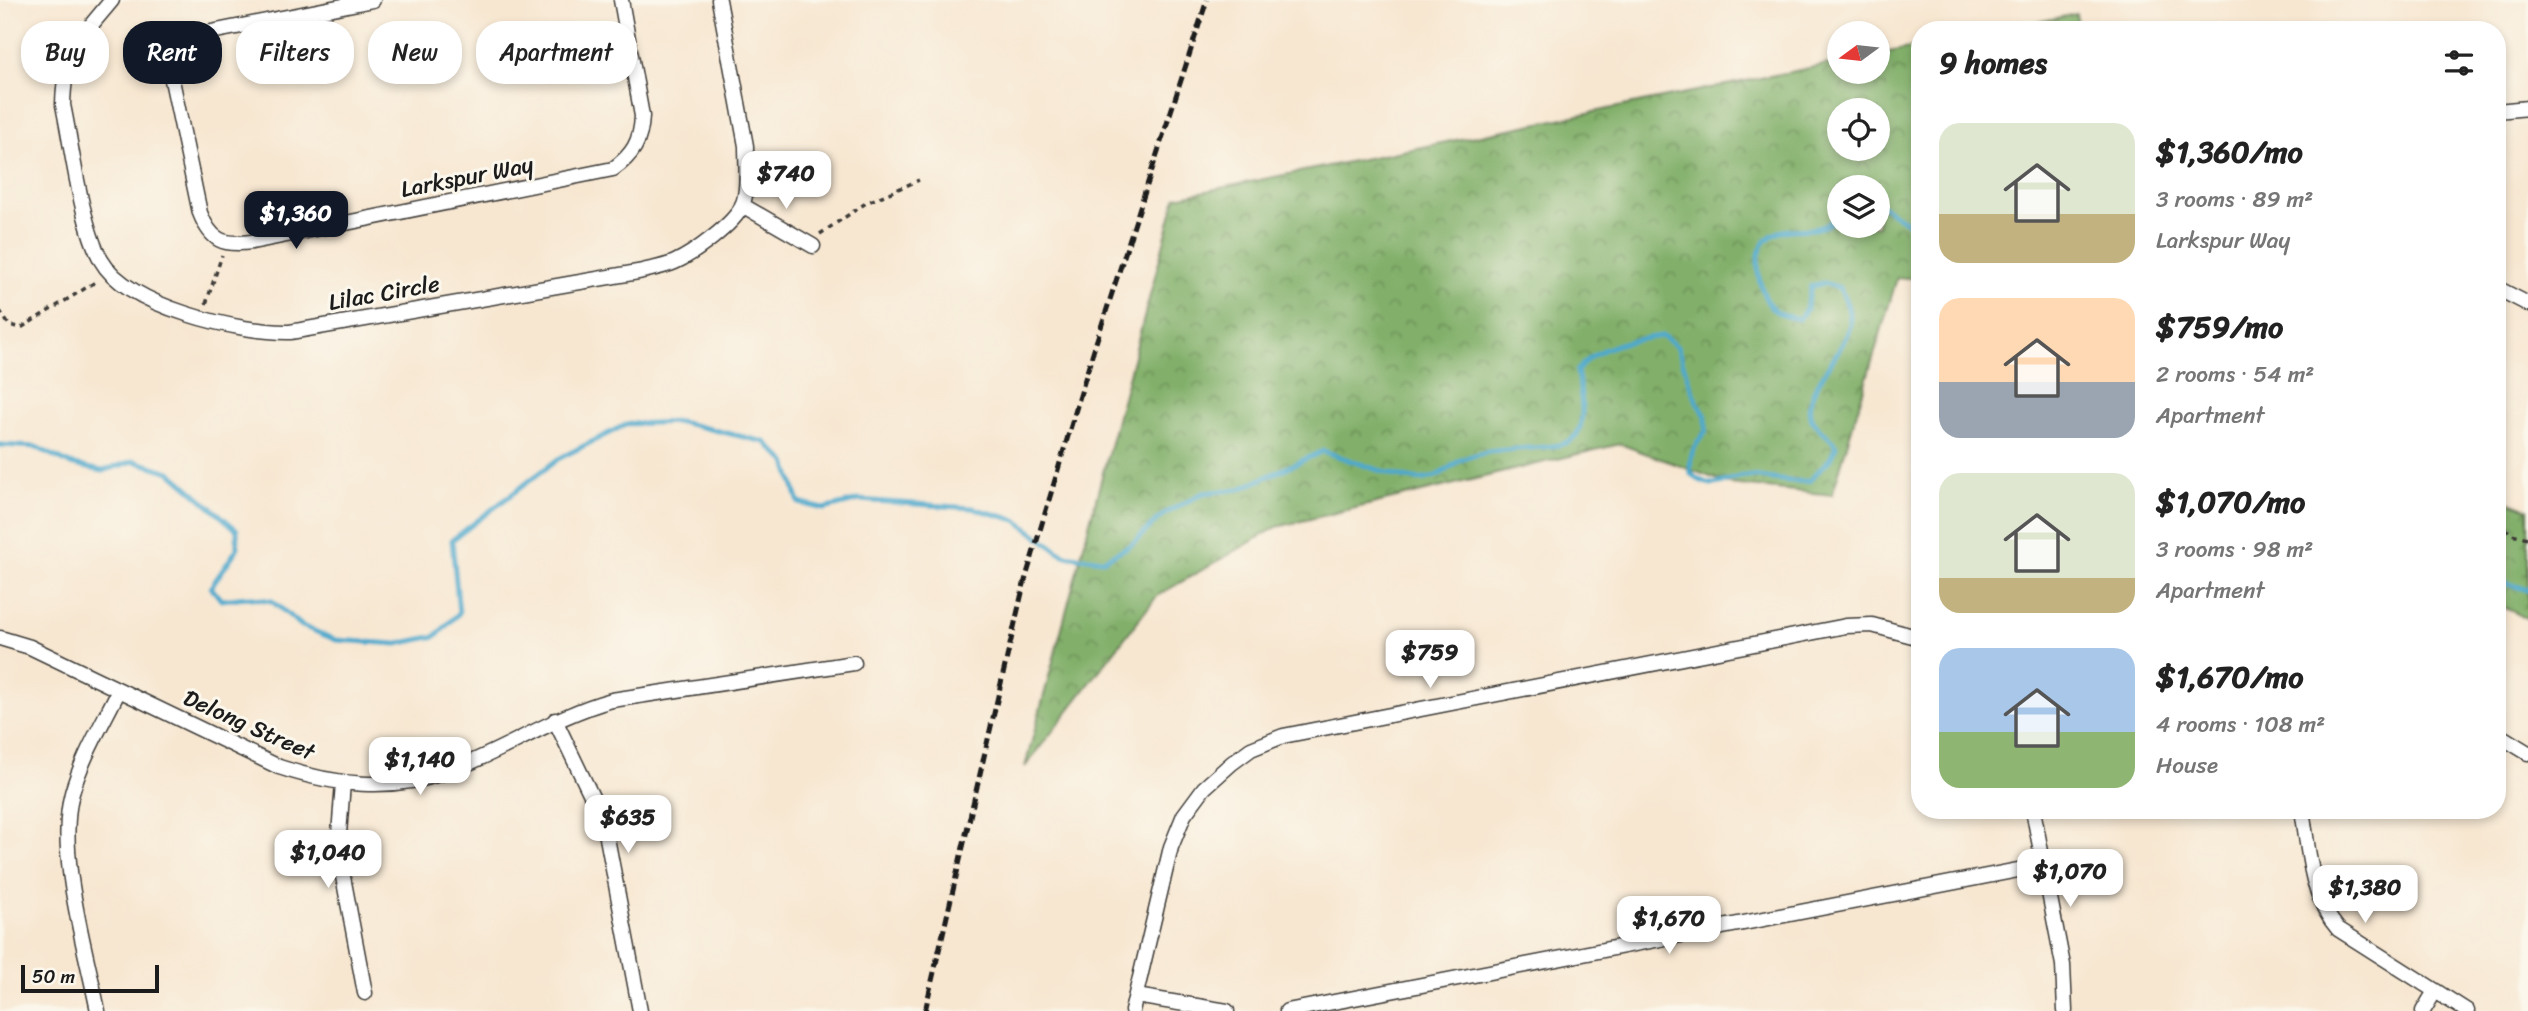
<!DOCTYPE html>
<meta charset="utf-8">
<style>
:root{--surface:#fff;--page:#f6f6f6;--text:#222;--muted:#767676;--accent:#111827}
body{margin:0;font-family:Sriracha,sans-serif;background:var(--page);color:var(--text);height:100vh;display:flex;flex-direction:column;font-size:26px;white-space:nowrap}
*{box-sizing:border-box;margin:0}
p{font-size:23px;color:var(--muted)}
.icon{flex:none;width:38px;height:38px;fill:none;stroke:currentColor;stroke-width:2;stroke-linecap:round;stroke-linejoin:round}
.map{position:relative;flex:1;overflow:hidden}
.details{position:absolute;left:1911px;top:21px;width:595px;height:798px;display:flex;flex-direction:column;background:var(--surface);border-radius:28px;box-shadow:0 4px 10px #0003}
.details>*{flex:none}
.guide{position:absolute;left:21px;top:21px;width:665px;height:63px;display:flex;gap:14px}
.needle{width:46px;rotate:255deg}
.fabs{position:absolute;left:1827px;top:21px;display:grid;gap:14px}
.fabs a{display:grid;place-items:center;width:63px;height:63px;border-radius:50%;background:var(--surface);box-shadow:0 4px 10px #0003;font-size:35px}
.scale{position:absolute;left:21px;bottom:18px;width:138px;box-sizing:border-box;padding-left:7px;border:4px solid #1c1c1c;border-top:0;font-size:19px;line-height:24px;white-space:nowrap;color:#1c1c1c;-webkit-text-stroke:5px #fbf7ec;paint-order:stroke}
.price{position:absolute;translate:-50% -60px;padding:0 16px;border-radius:14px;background:#fff;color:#222;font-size:23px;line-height:46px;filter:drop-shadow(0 2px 4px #0008)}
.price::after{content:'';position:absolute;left:50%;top:42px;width:21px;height:16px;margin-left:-10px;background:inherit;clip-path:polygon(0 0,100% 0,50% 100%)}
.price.active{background:var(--accent);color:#fff}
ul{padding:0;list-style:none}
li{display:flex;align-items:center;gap:21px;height:175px;padding:0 28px}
li span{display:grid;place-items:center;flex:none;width:196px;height:140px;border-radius:21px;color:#555}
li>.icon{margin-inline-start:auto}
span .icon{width:84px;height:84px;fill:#fffc;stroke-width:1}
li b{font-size:30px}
h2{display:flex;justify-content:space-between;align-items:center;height:84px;padding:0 28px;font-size:30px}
.pill{padding:0 24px;border-radius:28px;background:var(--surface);box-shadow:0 4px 10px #0003;font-size:24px;line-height:63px}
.pill.active{background:var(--accent);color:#fff}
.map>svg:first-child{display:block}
.forest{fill:url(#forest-crowns);stroke:#4f6643;stroke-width:2;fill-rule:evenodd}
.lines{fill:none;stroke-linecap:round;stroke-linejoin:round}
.stream{stroke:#4ea9cc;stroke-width:5}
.minor-casing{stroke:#3d3a37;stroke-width:17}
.path{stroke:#3d3a37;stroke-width:3.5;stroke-dasharray:5 5;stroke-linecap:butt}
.minor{stroke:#fff;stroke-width:14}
.rail{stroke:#1c1c1c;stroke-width:5;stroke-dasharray:10 5;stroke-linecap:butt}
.labels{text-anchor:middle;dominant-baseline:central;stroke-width:6;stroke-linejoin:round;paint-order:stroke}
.street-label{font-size:23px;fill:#1c1c1c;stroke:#fbf7ec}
</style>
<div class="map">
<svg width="2528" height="1011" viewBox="0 0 2528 1011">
<defs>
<pattern id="forest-crowns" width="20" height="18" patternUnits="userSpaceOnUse" patternTransform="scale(1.75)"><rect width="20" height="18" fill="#82b06a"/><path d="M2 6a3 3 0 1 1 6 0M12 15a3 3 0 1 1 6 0" fill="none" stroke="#6a8e56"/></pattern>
</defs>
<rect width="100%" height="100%" fill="#fbf7ec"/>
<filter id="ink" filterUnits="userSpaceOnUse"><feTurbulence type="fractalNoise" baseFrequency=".0143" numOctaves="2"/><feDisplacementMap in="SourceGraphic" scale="14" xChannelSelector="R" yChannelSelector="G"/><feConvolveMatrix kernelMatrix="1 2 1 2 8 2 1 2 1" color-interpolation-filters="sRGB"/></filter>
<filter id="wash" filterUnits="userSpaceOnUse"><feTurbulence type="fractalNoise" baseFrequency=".00686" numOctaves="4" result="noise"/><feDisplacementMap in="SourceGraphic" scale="28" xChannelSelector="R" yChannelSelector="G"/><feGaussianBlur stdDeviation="1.57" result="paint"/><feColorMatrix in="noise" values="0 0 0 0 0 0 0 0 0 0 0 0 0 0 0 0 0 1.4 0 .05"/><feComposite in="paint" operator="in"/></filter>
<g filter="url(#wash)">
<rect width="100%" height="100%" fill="#f7e7d1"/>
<path class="forest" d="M2076 14 2079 30H1998Z
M1920 46V278H1897L1832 495 1730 484 1620 444 1277 527 1157 596 1025 767 1176 197 1839 62V72H1878V54ZM1878 110V149H1839V110ZM1839 187H1878V226H1839Z
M2497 497 2528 509V619L2497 604Z"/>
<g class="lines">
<path class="stream" d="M1878 203 1914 227H1920
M0 445 36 447 70 464 102 471 134 461 170 472 237 530V549L211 587 221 600 247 597 272 601 302 626 336 640 397 644 436 636 459 613 452 540 558 459 627 424 680 422 765 442 786 462 799 503 824 509 859 500 972 508 1016 520 1064 555 1103 560 1131 545 1164 514 1203 493 1240 489 1323 451C1345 458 1406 483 1426 479 1439 477 1449 468 1459 461 1469 456 1485 452 1496 451 1564 442 1595 461 1577 371 1597 345 1631 340 1663 336L1677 347 1697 402 1706 416V431C1694 446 1688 455 1691 474 1698 479 1703 483 1711 484 1723 485 1735 475 1748 476 1769 477 1787 483 1809 481L1830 459 1836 446C1830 435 1816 429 1811 418 1800 392 1846 352 1850 324 1851 311 1845 299 1840 288L1824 283 1811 286 1806 309 1799 319C1783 316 1772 313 1765 297 1756 276 1751 241 1780 232 1795 227 1813 233 1828 224 1832 221 1836 216 1839 212
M2497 580 2528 590"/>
</g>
</g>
<g filter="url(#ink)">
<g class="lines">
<g class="minor-casing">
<path id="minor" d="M112 0C80 39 64 51 63 105 72 147 81 224 101 260 127 307 241 333 290 332L638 272C650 269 664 267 675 262 693 254 734 224 742 206 749 190 746 163 746 146L719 0
M373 0 201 34C177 48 175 52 172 80L200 213C211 241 223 246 252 242L613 169C633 155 641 141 642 116L621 0
M2497 111 2528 108
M742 205 813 246
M2497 288 2528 304
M0 638 30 647 279 767C334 785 390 792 446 772 504 752 553 716 612 700L854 663
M555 720 604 822 640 1011
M2497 734 2528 753
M343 783 339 834 341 866 365 993
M2033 810 2063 965 2065 1011
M2302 810C2309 850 2310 897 2338 929L2467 1011
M1136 996 1227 1011
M98 1011C86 950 56 852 72 793 82 757 103 723 119 690
M1132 1011 1171 847 1184 815 1204 788 1232 763 1251 749 1283 736 1846 626 1872 625 1920 638
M1287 1011 2044 865
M2423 1011 2435 991"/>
</g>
<path class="path" d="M820 234 866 203 919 180
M206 304 222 255
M0 311 9 325 21 328 97 281
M2497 522 2512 534 2528 538"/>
<use href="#minor" class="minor"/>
<path class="rail" d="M925 1011 1024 584 1093 352 1207 0"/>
</g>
</g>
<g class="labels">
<g class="street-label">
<text transform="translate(467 177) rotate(-11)">Larkspur Way</text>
<text transform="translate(384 293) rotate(-10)">Lilac Circle</text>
<text transform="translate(249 725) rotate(24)">Delong Street</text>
</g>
</g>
</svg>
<div class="fabs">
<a><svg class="needle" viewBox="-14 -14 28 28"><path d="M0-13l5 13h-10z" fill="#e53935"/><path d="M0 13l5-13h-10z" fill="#767676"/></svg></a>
<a><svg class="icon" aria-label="locate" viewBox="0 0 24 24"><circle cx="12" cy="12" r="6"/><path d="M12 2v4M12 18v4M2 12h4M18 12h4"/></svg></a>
<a><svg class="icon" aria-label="layers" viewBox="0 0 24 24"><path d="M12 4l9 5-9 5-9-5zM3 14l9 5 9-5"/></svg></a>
</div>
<div class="scale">50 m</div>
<b class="price" style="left:786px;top:211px">$740</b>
<b class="price active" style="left:296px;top:251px">$1,360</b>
<b class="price" style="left:1430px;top:690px">$759</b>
<b class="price" style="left:420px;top:797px">$1,140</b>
<b class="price" style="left:628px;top:855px">$635</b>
<b class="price" style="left:328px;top:890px">$1,040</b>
<b class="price" style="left:2070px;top:909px">$1,070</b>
<b class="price" style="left:2365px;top:925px">$1,380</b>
<b class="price" style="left:1669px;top:956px">$1,670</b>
<div class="guide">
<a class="pill">Buy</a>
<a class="pill active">Rent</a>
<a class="pill">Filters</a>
<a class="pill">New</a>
<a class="pill">Apartment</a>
</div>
<section class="details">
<h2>9 homes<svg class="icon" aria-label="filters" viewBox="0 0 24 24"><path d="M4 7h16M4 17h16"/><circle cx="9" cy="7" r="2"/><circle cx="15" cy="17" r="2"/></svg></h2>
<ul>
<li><span style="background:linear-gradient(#dfe7d0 65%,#c2b280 0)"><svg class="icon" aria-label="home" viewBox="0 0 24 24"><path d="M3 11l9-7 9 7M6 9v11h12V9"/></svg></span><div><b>$1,360/mo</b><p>3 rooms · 89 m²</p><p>Larkspur Way</p></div></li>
<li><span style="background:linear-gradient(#ffd9b3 60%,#9aa5b1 0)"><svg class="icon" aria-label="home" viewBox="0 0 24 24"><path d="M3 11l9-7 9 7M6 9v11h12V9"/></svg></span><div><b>$759/mo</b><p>2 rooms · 54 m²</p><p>Apartment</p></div></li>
<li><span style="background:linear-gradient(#dfe7d0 75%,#c2b280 0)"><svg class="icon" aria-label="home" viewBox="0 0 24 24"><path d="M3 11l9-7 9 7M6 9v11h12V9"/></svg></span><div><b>$1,070/mo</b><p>3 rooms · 98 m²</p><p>Apartment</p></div></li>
<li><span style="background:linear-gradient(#a9c7e8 60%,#8fb573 0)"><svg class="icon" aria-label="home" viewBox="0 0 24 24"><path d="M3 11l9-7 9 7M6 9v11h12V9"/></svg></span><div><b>$1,670/mo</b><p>4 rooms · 108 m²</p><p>House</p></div></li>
</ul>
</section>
</div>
